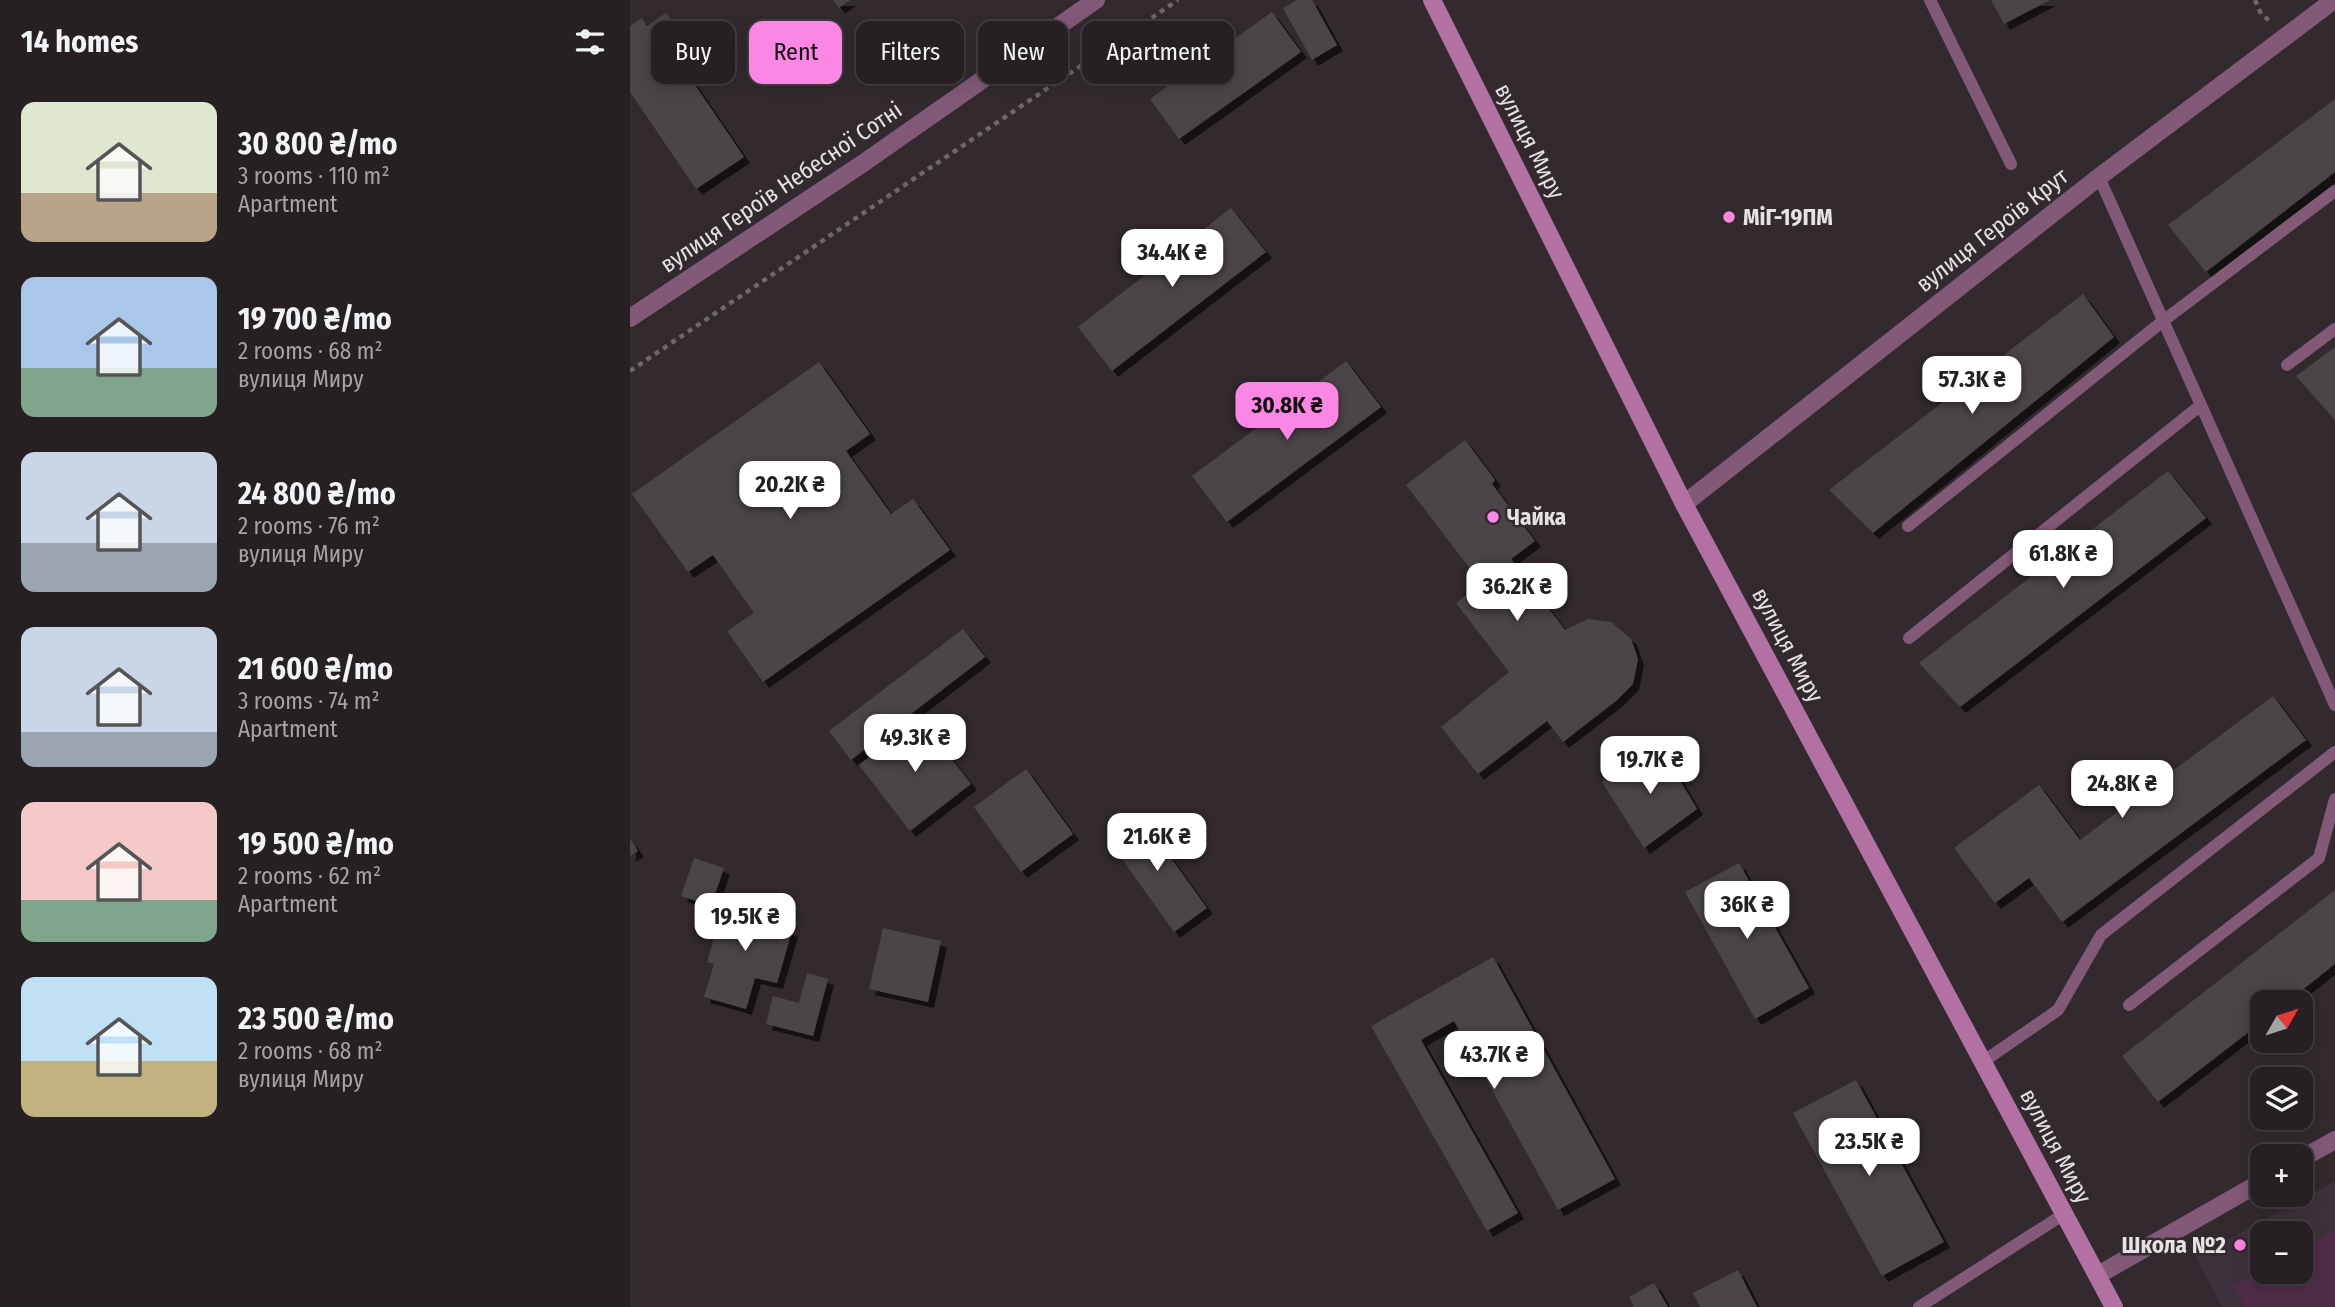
<!DOCTYPE html>
<meta charset="utf-8">
<style>
:root{--surface:#262023;--page:#2e282b;--text:#f1f3f6;--muted:#a4a3a6;--line:#423e41;--accent:#fc86e3}
body{margin:0;font-family:"Fira Sans Condensed",sans-serif;background:var(--page);color:var(--text);height:100vh;display:flex;flex-direction:column;font-size:26px;white-space:nowrap}
*{box-sizing:border-box;margin:0}
p{font-size:23px;color:var(--muted)}
.icon{flex:none;width:38px;height:38px;fill:none;stroke:currentColor;stroke-width:2;stroke-linecap:round;stroke-linejoin:round}
.map{position:relative;flex:1;overflow:hidden}
.drawer{display:flex;flex-direction:column;background:var(--surface);width:630px}
.drawer>*{flex:none}
.banner{position:absolute;left:21px;top:21px;width:665px;height:63px;display:flex;gap:14px}
.needle{width:46px;rotate:51deg}
.tools{position:absolute;left:1620px;top:990px;display:grid;gap:14px}
.tools a{display:grid;place-items:center;width:63px;height:63px;border-radius:14px;background:var(--surface);box-shadow:0 4px 18px #0003,0 0 0 2px var(--line);font-size:35px}
.price{position:absolute;translate:-50% -60px;padding:0 16px;border-radius:14px;background:#fff;color:#222;font-size:23px;line-height:46px;filter:drop-shadow(0 2px 4px #0008)}
.price::after{content:'';position:absolute;left:50%;top:42px;width:21px;height:16px;margin-left:-10px;background:inherit;clip-path:polygon(0 0,100% 0,50% 100%)}
.price.selected{background:var(--accent);color:#111}
ul{padding:0;list-style:none}
li{display:flex;align-items:center;gap:21px;height:175px;padding:0 21px}
li span{display:grid;place-items:center;flex:none;width:196px;height:140px;border-radius:14px;color:#555}
li>.icon{margin-inline-start:auto}
span .icon{width:84px;height:84px;fill:#fffc;stroke-width:1}
li b{font-size:30px}
h2{display:flex;justify-content:space-between;align-items:center;height:84px;padding:0 21px;font-size:30px}
.tag{padding:0 24px;border-radius:14px;background:var(--surface);box-shadow:0 4px 18px #0003,0 0 0 2px var(--line);font-size:24px;line-height:63px}
.tag.selected{background:var(--accent);color:#111}
main{display:flex;flex:1;min-height:0}
.map>svg:first-child{display:block}
.built{fill:#3e313b;fill-rule:evenodd}
.green{fill:#512c48}
.building{fill:#4c444a;filter:url(#shadow)}
.lines{fill:none;stroke-linecap:round;stroke-linejoin:round}
.path{stroke:#6d666b;stroke-width:4.5;stroke-dasharray:5 5;stroke-linecap:butt}
.service{stroke:#835978;stroke-width:12}
.minor{stroke:#835978;stroke-width:18}
.secondary{stroke:#b371a3;stroke-width:18}
.poi-dot{fill:#fc86e3;stroke:#322a2f;stroke-width:2.5}
.labels{text-anchor:middle;dominant-baseline:central;stroke-width:5;stroke-linejoin:round;paint-order:stroke}
.street-label{font-size:23px;fill:#e6e1e5;stroke:#322a2f}
.poi-label{font-size:23px;font-weight:bold;fill:#e6e1e5;stroke:#322a2f;text-anchor:start}
</style>
<main>
<section class="drawer">
<h2>14 homes<svg class="icon" aria-label="filters" viewBox="0 0 24 24"><path d="M4 7h16M4 17h16"/><circle cx="9" cy="7" r="2"/><circle cx="15" cy="17" r="2"/></svg></h2>
<ul>
<li><span style="background:linear-gradient(#dfe7d0 65%,#b9a48a 0)"><svg class="icon" aria-label="home" viewBox="0 0 24 24"><path d="M3 11l9-7 9 7M6 9v11h12V9"/></svg></span><div><b>30 800 ₴/mo</b><p>3 rooms · 110 m²</p><p>Apartment</p></div></li>
<li><span style="background:linear-gradient(#a9c7e8 65%,#7fa58c 0)"><svg class="icon" aria-label="home" viewBox="0 0 24 24"><path d="M3 11l9-7 9 7M6 9v11h12V9"/></svg></span><div><b>19 700 ₴/mo</b><p>2 rooms · 68 m²</p><p>вулиця Миру</p></div></li>
<li><span style="background:linear-gradient(#c9d6e8 65%,#9aa5b1 0)"><svg class="icon" aria-label="home" viewBox="0 0 24 24"><path d="M3 11l9-7 9 7M6 9v11h12V9"/></svg></span><div><b>24 800 ₴/mo</b><p>2 rooms · 76 m²</p><p>вулиця Миру</p></div></li>
<li><span style="background:linear-gradient(#c9d6e8 75%,#9aa5b1 0)"><svg class="icon" aria-label="home" viewBox="0 0 24 24"><path d="M3 11l9-7 9 7M6 9v11h12V9"/></svg></span><div><b>21 600 ₴/mo</b><p>3 rooms · 74 m²</p><p>Apartment</p></div></li>
<li><span style="background:linear-gradient(#f6c9c9 70%,#7fa58c 0)"><svg class="icon" aria-label="home" viewBox="0 0 24 24"><path d="M3 11l9-7 9 7M6 9v11h12V9"/></svg></span><div><b>19 500 ₴/mo</b><p>2 rooms · 62 m²</p><p>Apartment</p></div></li>
<li><span style="background:linear-gradient(#bfe0f5 60%,#c2b280 0)"><svg class="icon" aria-label="home" viewBox="0 0 24 24"><path d="M3 11l9-7 9 7M6 9v11h12V9"/></svg></span><div><b>23 500 ₴/mo</b><p>2 rooms · 68 m²</p><p>вулиця Миру</p></div></li>
</ul>
</section>
<div class="map">
<svg width="1705" height="1307" viewBox="0 0 1705 1307">
<defs>
<filter id="shadow"><feDropShadow dx="6" dy="6" stdDeviation="0" flood-color="#0009"/></filter>
</defs>
<rect width="100%" height="100%" fill="#322a2f"/>
<path class="built" d="M1705 1181V1307H1592L1566 1257ZM1633 1234H1671V1272H1633Z"/>
<path class="green" d="M1705 1231V1307H1615L1604 1285 1633 1270V1272H1671V1249Z"/>
<path class="building" d="M203 0H220L209 8Z
M667 0H682L707 45 682 60 653 8Z
M1361 0H1420L1374 24Z
M642 12 671 52 549 139 520 99Z
M36 13 60 48 46 57 114 157 66 189 0 92V26L12 18 17 26Z
M1705 99V172L1576 272 1538 225Z
M601 208 636 252 482 371 448 327Z
M1453 294 1484 337 1243 533 1199 490Z
M1705 347V420L1666 376Z
M716 361 751 407 597 522 562 476Z
M189 362 240 434 216 451 261 514 283 499 320 550 133 682 97 631 124 613 83 555 58 572 2 494Z
M835 440 865 480 862 484 905 541 881 559 935 630 958 619 981 622 1001 639 1008 659 1003 684 986 701 933 742 917 721 848 774 811 727 879 672 826 603 851 583 776 485Z
M1538 471 1576 518 1330 707 1289 663Z
M333 629 355 657 221 760 199 731Z
M1643 696 1676 740 1432 922 1399 878 1365 903 1324 848 1409 785 1450 840Z
M290 718 341 784 280 831 229 765Z
M1029 745 1067 809 1014 848 972 782Z
M396 769 443 834 391 872 344 807Z
M510 815 577 908 544 932 477 838Z
M0 839 8 851 0 856Z
M64 858 94 868 81 906 51 896Z
M1109 863 1179 988 1125 1019 1055 892Z
M1705 890V964L1656 1003H1633V1021L1528 1102 1492 1056Z
M95 900 151 917 148 927 162 931 147 983 125 978 116 1009 74 997 84 964 77 962Z
M253 928 311 941 298 1002 239 989Z
M863 957 985 1179 928 1210 824 1021 791 1040 888 1213 857 1231 741 1026Z
M177 973 198 979 183 1036 136 1024 143 996 169 1003Z
M1226 1080 1314 1242 1252 1276 1163 1113Z
M1108 1270 1127 1307H1070L1063 1293Z
M1024 1283 1038 1307H1004L999 1297Z"/>
<g class="lines">
<path class="path" d="M1625 0 1631 14 1640 21
M0 371 548 0"/>
<path class="service" d="M1300 0 1381 164
M1469 177 1705 705
M1657 365 1705 329
M1278 526 1533 321 1705 191
M1279 638 1571 405
M1499 1005 1689 858 1705 799
M1354 1061 1428 1010 1471 935 1705 752
M1289 1307 1434 1214"/>
<path class="minor" d="M0 318 232 164 466 0
M1054 504 1469 177 1704 0
M1671 1159 1705 1140
M1468 1275 1633 1181"/>
<path class="secondary" d="M802 0 1054 504 1484 1307"/>
</g>
<g class="poi-dot">
<circle cx="1099" cy="217" r="7"/>
<circle cx="863" cy="517" r="7"/>
<circle cx="1610" cy="1245" r="7"/>
</g>
<g class="labels">
<g class="street-label">
<text transform="translate(900 141) rotate(63)">вулиця Миру</text>
<text transform="translate(151 187) rotate(-34)">вулиця Героїв Небесної Сотні</text>
<text transform="translate(1362 230) rotate(-38)">вулиця Героїв Крут</text>
<text transform="translate(1158 645) rotate(62)">вулиця Миру</text>
<text transform="translate(1426 1146) rotate(62)">вулиця Миру</text>
</g>
<g class="poi-label">
<text x="1113" y="217">МіГ-19ПМ</text>
<text x="877" y="517">Чайка</text>
<text x="1596" y="1245" text-anchor="end">Школа №2</text>
</g>
</g>
</svg>
<div class="tools">
<a><svg class="needle" viewBox="-14 -14 28 28"><path d="M0-13l5 13h-10z" fill="#e53935"/><path d="M0 13l5-13h-10z" fill="#a4a3a6"/></svg></a>
<a><svg class="icon" aria-label="layers" viewBox="0 0 24 24"><path d="M12 4l9 5-9 5-9-5zM3 14l9 5 9-5"/></svg></a>
<a>+</a>
<a>−</a>
</div>
<b class="price" style="left:542px;top:289px">34.4K ₴</b>
<b class="price" style="left:1342px;top:416px">57.3K ₴</b>
<b class="price selected" style="left:657px;top:442px">30.8K ₴</b>
<b class="price" style="left:160px;top:521px">20.2K ₴</b>
<b class="price" style="left:1433px;top:590px">61.8K ₴</b>
<b class="price" style="left:887px;top:623px">36.2K ₴</b>
<b class="price" style="left:285px;top:774px">49.3K ₴</b>
<b class="price" style="left:1020px;top:796px">19.7K ₴</b>
<b class="price" style="left:1492px;top:820px">24.8K ₴</b>
<b class="price" style="left:527px;top:873px">21.6K ₴</b>
<b class="price" style="left:1117px;top:941px">36K ₴</b>
<b class="price" style="left:115px;top:953px">19.5K ₴</b>
<b class="price" style="left:864px;top:1091px">43.7K ₴</b>
<b class="price" style="left:1239px;top:1178px">23.5K ₴</b>
<div class="banner">
<a class="tag">Buy</a>
<a class="tag selected">Rent</a>
<a class="tag">Filters</a>
<a class="tag">New</a>
<a class="tag">Apartment</a>
</div>
</div>
</main>
